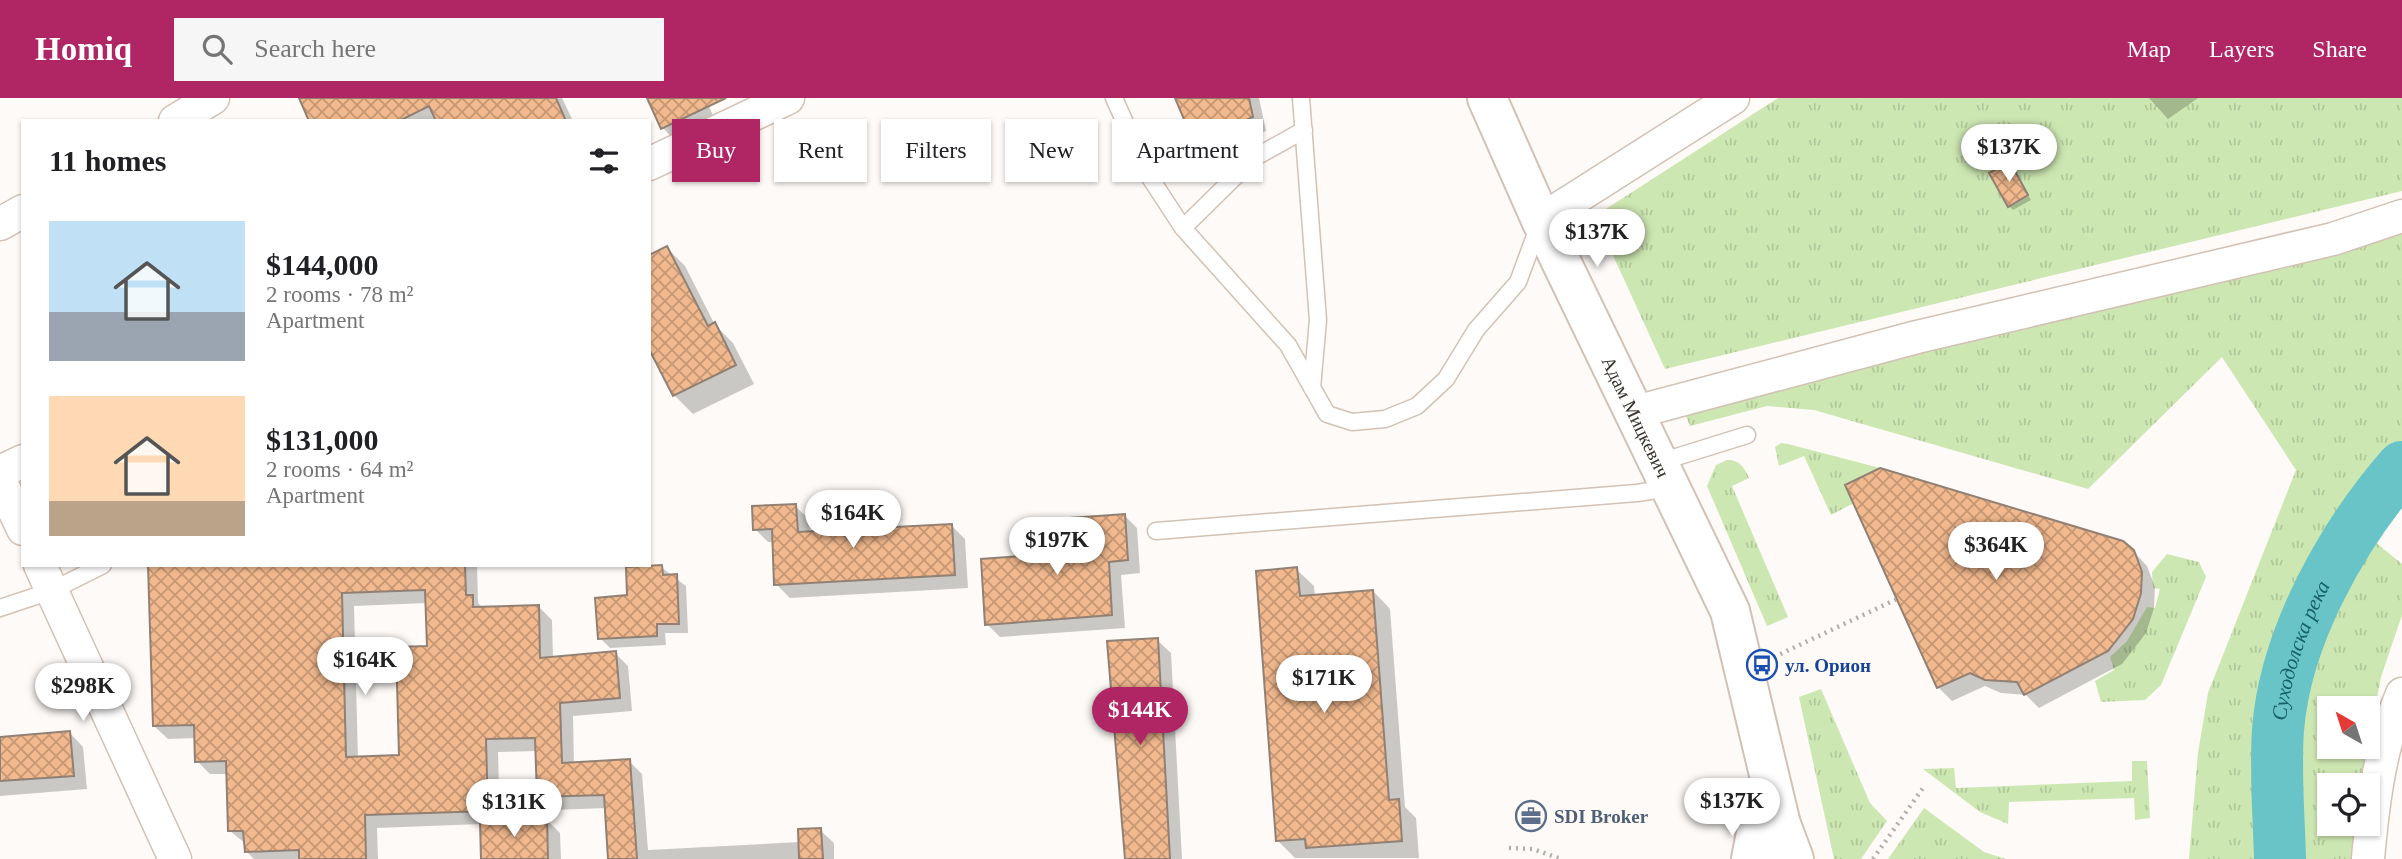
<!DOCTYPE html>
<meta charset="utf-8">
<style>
:root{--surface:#fff;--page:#f6f6f6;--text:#202124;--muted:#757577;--accent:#b02665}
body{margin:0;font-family:Georgia,serif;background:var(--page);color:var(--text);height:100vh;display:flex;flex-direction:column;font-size:26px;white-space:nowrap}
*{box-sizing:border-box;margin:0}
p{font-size:23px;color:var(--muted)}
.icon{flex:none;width:38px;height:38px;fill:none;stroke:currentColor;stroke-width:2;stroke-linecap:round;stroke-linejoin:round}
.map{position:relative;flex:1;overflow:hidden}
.sheet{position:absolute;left:21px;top:21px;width:630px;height:448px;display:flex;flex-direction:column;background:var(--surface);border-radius:0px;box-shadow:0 2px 5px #0004}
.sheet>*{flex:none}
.banner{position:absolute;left:672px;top:21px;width:665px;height:63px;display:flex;gap:14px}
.needle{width:46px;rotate:321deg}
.tools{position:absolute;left:2317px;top:598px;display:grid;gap:14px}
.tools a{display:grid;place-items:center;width:63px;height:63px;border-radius:0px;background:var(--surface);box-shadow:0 2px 5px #0004;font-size:35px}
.price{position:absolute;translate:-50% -60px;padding:0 16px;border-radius:24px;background:#fff;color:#222;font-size:23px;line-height:46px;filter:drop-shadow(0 2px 4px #0008)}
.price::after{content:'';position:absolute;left:50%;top:42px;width:21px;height:16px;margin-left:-10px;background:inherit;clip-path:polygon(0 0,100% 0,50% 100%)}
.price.active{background:var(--accent);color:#fff}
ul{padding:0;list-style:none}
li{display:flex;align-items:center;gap:21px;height:175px;padding:0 28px}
li span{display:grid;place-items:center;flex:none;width:196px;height:140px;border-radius:0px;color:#555}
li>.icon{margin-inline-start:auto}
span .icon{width:84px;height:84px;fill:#fffc;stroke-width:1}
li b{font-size:30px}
h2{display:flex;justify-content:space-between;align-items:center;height:84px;padding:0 28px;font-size:30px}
.tag{padding:0 24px;border-radius:0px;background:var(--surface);box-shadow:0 2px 5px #0004;font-size:24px;line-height:63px}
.tag.active{background:var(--accent);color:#fff}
header{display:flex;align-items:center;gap:42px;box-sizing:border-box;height:98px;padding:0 35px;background:var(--accent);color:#fff}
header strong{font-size:33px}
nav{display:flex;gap:38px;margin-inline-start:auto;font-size:24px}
.search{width:490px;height:63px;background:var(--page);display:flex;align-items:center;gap:18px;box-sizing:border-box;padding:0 24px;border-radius:0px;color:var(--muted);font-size:26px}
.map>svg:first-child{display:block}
.grass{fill:url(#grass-tufts)}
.shadow{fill:#0003;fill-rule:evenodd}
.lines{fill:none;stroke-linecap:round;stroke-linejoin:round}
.river{stroke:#69c4c8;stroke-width:52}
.building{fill:url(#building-cross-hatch);stroke:#918073;stroke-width:2;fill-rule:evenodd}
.service-casing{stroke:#d3c1b4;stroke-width:19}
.minor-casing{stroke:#d3c1b4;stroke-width:35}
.tertiary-casing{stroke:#d3c1b4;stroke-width:42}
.primary-casing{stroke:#d3c1b4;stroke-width:42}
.path{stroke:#b1ada9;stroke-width:4.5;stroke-dasharray:2 5;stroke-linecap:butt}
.service{stroke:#fff;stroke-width:16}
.minor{stroke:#fff;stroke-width:32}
.tertiary{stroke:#fff;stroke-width:38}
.primary{stroke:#fff;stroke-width:38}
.labels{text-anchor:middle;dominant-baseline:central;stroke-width:6;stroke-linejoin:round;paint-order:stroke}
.street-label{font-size:19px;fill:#38312c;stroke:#fdfaf7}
.transit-label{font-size:19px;font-weight:bold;fill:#164399;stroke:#fdfaf7;text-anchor:start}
.service-label{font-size:19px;font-weight:bold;fill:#4e5e75;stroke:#fdfaf7;text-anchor:start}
.water-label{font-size:21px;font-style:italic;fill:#156165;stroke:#fdfaf7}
</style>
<header>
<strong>Homiq</strong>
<div class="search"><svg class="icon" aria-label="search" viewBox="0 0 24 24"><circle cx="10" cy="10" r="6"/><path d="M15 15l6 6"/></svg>Search here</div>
<nav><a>Map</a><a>Layers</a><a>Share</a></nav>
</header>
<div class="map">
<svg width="2402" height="761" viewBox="0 0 2402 761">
<defs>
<pattern id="grass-tufts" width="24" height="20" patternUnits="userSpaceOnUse" patternTransform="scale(1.75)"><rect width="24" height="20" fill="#cde7b2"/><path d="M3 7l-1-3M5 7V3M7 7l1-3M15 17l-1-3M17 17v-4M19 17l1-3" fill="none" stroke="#b1c799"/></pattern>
<pattern id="building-cross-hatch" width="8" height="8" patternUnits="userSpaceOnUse" patternTransform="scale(1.75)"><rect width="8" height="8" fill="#f2b98e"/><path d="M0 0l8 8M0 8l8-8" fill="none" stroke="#c59774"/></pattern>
</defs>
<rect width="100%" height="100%" fill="#fdfaf7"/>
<path class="grass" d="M1778 0H2402V93L1665 271 1595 118Z
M2402 135V408L2374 443 2402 466V517L2381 579 2368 648V611H2329V649H2367L2361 688H2329V726H2359L2357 761H2189L2198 655 2208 595 2296 372 2222 259 2088 391 1814 312 1767 308 1690 328 1685 316 1917 253 2339 153Z
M1781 345 1788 346 1880 370 1845 387 1854 405 1831 417 1804 358 1779 368 1775 349Z
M1727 362C1740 362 1744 369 1749 380L1732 388 1788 519 1767 528 1707 388 1716 367Z
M2167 456 2199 464 2206 479 2161 587 2145 602 2101 604 2095 583 2114 572 2110 559 2127 543 2147 509 2155 510 2160 491 2153 490 2152 474Z
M1821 591 1870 705 1887 723 1861 761H1834L1799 599Z
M2132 663H2147L2150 720 2135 722 2134 700 2009 704 2008 726 1980 714 1923 671 1954 670 1956 690 2132 683Z
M1924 710 1984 754 2006 761H1888Z"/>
<path class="shadow" d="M301 0H562L573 23H312Z
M648 0H705L718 28 679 47 663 30Z
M1177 0H1259L1266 33 1210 58 1196 44Z
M2149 0H2198L2168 21Z
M2010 66 2031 102 2013 112 2009 108Z
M667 150 685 168 715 227 733 245 754 286 693 316 674 297 649 248Z
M795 408 809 421 810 435 952 428 965 441 968 490 790 500 776 486 774 444H768L755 431Z
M1124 417 1137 430 1140 475 1121 477 1125 530 1000 539 987 526Z
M2133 453 2147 468 2155 489 2154 510 2146 535 2122 566 2039 610 2026 597 2001 595 1985 588 1952 603 1938 589Z
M150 467H477L478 505 483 510 538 508 552 522 553 560 615 555 628 568 632 613 573 618 574 667 629 663 642 676 648 752 800 744 820 732 834 745V761H609L607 710 552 712 538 698 537 653 498 654 500 724 547 722 560 735 561 761H482L481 726 377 730 378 761H254L247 754 246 746 230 733 228 676H210L197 663 196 640 168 641 154 628ZM427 505 429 550 401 659 358 660 354 508Z
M661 469 686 488 688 535H665L666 547 610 550 600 540 629 498Z
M1296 471 1314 488 1315 498 1373 493 1390 511 1405 709 1416 720 1419 760H1295L1278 743Z
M1157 542 1171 555 1182 761H1127L1109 545Z
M70 635 83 649 87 691 0 698V640Z"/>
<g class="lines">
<path class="river" id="s1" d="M2280 761C2279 719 2275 674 2278 632 2285 539 2342 438 2402 369"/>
</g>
<path class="building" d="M299 0H556L566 23H436L429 8 399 23H309Z
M647 0H726L661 31Z
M1175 0H1249L1253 19 1194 45Z
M2010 64 2028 97 2008 109 1989 75Z
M667 148 708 228 715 224 736 267 673 298 649 251V157Z
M1880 370 2123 443 2134 452 2142 474 2141 495 2133 521 2108 553 2024 597 2017 584 1985 582 1970 575 1937 590 1845 387Z
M796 406 798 434 952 426 955 477 774 487 772 431 753 432 752 408Z
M1125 416 1128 462 1109 464 1112 517 985 527 981 461 1072 454 1070 420Z
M148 467H465L466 497H473V509L539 507 540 560 616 553 620 600 560 605 562 665 630 661 637 761H608L604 697 537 699 535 640 486 641 488 713 365 717 366 761H299V752L245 754 243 733H228L226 663 195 664 194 627 153 628ZM425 492 427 548 396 549 399 657 346 659 342 495Z
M662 467 663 477 677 476 679 526H657V538L598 541 595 500 627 497 626 469Z
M1297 469 1300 498 1373 492 1389 702 1399 701 1402 743 1306 750 1305 741 1276 743 1256 473Z
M1158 540 1170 761H1125L1107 543Z
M70 633 74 678 0 683V639Z
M547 720 548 761H481L480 723Z
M821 730 823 761H799L798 731Z"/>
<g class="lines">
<g class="service-casing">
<path id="service" d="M1114 0 1149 78 1183 130 1288 247 1327 316 1352 324 1385 321 1417 308 1446 281 1476 232 1518 184 1539 127
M1301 0 1318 222 1312 290
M1183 130 1254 60 1304 32
M1657 365 1747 337
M1156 433 1637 395 1669 390
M0 510 51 493 103 467"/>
</g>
<g class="minor-casing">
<path id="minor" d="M175 23 213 0
M649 66 788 0
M1541 122 1733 0
M0 126 23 113
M1632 315 1917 239 2333 141 2402 118
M0 374 23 363
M0 382 23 431
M40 467 175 761
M2368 761C2373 704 2380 649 2402 596"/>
</g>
<g class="tertiary-casing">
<g id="tertiary">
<path id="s2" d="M1487 0 1541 122 1730 513 1788 756"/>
</g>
</g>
<g class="primary-casing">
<path id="primary" d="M1782 729 1794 761
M1751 761 1760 714"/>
</g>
<path class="path" d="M1774 559 1897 501
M1509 750 1533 751 1561 761
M1873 761 1923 690"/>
<use href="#service" class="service"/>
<use href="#minor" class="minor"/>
<use href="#tertiary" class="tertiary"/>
<use href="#primary" class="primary"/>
</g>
<defs>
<g id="bus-ring" transform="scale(1.575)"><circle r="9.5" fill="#fdfaf7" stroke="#1a4fb4" stroke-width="1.5"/><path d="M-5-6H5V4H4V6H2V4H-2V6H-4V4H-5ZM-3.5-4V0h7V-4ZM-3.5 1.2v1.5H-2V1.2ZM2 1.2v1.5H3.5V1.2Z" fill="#1a4fb4"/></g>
<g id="office-ring" transform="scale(1.575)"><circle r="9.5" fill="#fdfaf7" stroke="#5c6f8a" stroke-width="1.5"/><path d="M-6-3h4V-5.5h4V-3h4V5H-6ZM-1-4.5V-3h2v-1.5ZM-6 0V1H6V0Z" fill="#5c6f8a"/></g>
</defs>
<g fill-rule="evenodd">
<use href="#bus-ring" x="1762" y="567"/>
<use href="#office-ring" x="1531" y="718"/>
</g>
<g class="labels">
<g class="street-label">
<text stroke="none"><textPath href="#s2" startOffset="352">Адам Мицкевич</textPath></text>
</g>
<g class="transit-label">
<text x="1785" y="567">ул. Орион</text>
</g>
<g class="service-label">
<text x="1554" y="718">SDI Broker</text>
</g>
<g class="water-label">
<text stroke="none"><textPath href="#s1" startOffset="212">Суходолска река</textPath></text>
</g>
</g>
</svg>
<div class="tools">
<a><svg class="needle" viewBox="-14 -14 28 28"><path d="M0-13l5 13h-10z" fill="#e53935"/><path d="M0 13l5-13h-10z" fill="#757577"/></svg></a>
<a><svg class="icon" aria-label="locate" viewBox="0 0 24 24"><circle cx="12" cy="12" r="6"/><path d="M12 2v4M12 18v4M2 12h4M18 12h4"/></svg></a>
</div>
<b class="price" style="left:2009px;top:86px">$137K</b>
<b class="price" style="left:1597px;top:171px">$137K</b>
<b class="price" style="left:853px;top:452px">$164K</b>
<b class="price" style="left:1057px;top:479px">$197K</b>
<b class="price" style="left:1996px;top:484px">$364K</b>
<b class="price" style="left:365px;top:599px">$164K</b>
<b class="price" style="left:1324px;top:617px">$171K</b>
<b class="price" style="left:83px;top:625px">$298K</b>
<b class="price active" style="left:1140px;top:649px">$144K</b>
<b class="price" style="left:1732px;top:740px">$137K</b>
<b class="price" style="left:514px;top:741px">$131K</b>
<div class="banner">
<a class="tag active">Buy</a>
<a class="tag">Rent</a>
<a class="tag">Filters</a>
<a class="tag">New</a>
<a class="tag">Apartment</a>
</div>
<section class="sheet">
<h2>11 homes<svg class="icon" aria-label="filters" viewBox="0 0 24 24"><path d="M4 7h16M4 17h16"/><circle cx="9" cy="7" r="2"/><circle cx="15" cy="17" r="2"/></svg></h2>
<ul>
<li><span style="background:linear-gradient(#bfe0f5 65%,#9aa5b1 0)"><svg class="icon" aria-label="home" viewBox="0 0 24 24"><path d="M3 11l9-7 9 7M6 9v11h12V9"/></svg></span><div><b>$144,000</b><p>2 rooms · 78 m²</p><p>Apartment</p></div></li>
<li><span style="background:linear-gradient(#ffd9b3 75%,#b9a48a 0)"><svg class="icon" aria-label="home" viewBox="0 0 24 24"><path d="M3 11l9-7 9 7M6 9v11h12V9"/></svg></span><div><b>$131,000</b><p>2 rooms · 64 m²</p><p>Apartment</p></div></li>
</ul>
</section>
</div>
